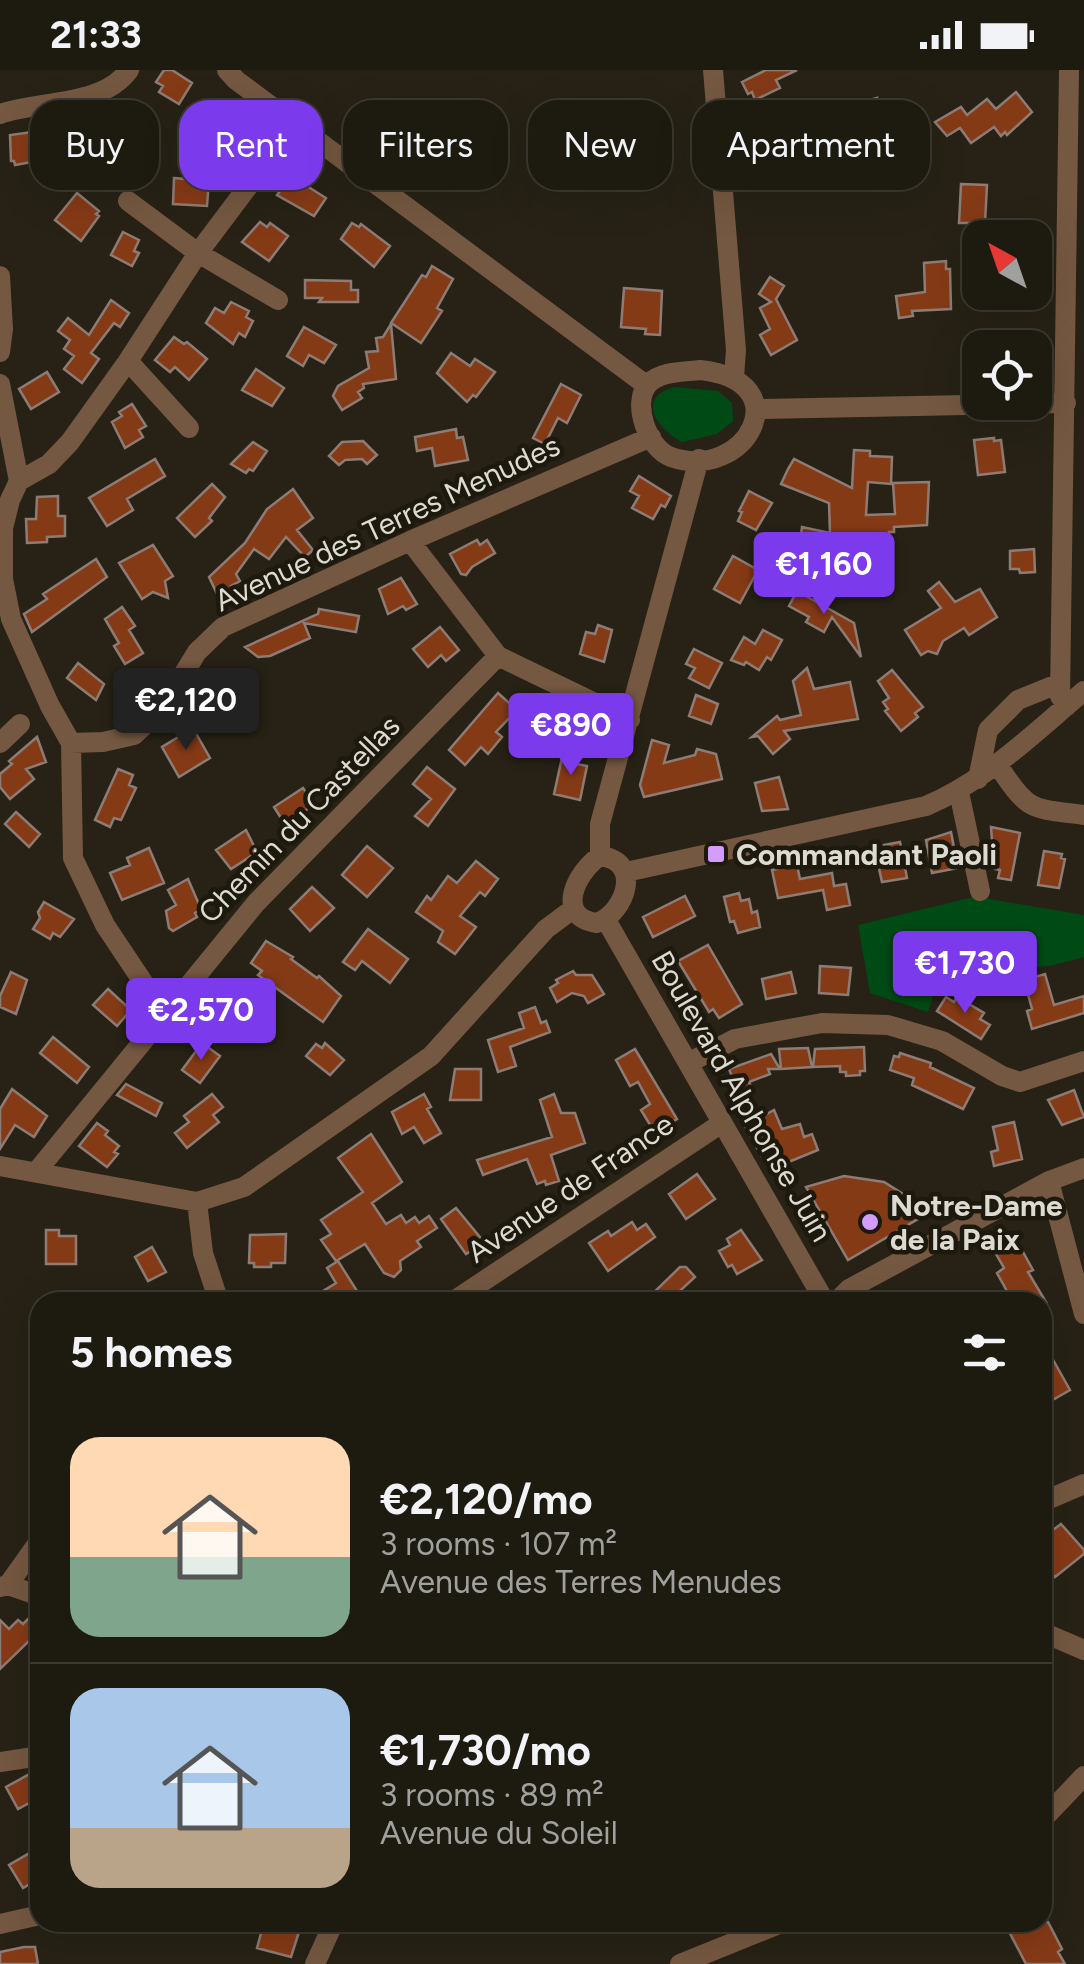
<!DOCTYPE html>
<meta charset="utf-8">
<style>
:root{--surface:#1d1a10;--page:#252319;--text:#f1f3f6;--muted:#a0a19f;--line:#3b3830;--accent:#7c3aed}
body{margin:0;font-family:Figtree,sans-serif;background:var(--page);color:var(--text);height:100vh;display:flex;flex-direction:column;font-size:38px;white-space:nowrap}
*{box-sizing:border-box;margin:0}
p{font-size:32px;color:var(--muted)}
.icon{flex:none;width:55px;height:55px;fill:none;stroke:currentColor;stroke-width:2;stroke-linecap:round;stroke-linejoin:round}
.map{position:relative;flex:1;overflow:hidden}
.drawer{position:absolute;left:30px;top:1222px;width:1022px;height:640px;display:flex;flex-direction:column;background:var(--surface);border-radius:30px;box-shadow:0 10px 40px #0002,0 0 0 2px var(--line)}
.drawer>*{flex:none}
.top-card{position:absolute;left:30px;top:30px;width:1025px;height:90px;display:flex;gap:20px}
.needle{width:65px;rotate:320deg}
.fabs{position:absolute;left:962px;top:150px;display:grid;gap:20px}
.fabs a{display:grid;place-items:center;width:90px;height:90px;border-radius:20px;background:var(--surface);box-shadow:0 10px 40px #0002,0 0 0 2px var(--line);font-size:50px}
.price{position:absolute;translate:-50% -85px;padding:0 22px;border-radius:10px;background:var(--accent);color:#fff;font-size:32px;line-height:65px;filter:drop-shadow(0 2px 5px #0008)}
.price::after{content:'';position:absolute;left:50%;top:60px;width:30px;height:22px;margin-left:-15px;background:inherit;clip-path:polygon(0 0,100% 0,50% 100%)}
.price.on{background:#222;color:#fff}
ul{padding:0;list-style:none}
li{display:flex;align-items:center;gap:30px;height:250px;padding:0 40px}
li+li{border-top:2px solid var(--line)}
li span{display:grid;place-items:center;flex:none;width:280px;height:200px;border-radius:30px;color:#555}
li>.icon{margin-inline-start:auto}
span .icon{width:120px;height:120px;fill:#fffc;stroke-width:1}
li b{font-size:42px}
h2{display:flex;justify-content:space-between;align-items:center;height:120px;padding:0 40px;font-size:42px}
.pill{padding:0 35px;border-radius:30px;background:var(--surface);box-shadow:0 10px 40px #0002,0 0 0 2px var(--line);font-size:35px;line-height:90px}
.pill.on{background:var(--accent);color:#fff}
.status{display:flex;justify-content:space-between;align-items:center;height:70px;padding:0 50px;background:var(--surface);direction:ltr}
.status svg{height:28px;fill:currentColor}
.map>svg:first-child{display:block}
.green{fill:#004b15}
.building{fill:#853a16;stroke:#8d7c75;stroke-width:2.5}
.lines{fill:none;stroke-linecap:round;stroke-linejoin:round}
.minor{stroke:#755841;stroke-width:20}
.poi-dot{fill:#d29dfd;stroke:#1d190c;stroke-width:4}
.labels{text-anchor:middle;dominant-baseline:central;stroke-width:9;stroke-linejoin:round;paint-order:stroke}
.street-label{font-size:30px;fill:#dddad2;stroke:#1d190c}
.poi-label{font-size:30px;font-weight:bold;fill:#dddad2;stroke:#1d190c;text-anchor:start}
</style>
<div class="status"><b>21:33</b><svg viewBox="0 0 49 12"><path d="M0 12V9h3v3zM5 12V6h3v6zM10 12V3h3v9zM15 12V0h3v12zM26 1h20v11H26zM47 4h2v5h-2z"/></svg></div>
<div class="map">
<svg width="1084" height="1894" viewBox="0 0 1084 1894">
<rect width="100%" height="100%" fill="#272215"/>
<path class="green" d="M675 317 718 321 732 333 733 351 717 364 682 372C657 359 635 327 675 317Z
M986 824 989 829 1084 845V887L1054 895 938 911 928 942 870 923 858 855Z"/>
<path class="building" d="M164 0H172L192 13 179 34 159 22 163 16 156 12Z
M766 0H797L776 10 780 18 755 30 752 22 748 24 742 12Z
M1016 22 1032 42 1007 65 1005 62 1001 66 994 57 971 73 960 58 947 66 935 52 961 37 967 45 987 29 996 39Z
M877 28 876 42 859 43 863 54 851 58 853 65 821 71 817 44Z
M216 39 250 65 232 93 216 82 219 78 212 73 218 65 203 54Z
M129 53 142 61 139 65 156 77 147 89 134 81 121 99 109 90 125 67 121 65Z
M77 56 78 75 70 76V85L15 95 14 91H11L10 65Z
M291 106 326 128 314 146 277 125Z
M174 108 209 111 207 136 173 134Z
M961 114 987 115 985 153H959Z
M77 123 99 141 96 144 99 146 81 171 55 150Z
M260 152 267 157 270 153 288 166 269 191 242 172Z
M352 153 359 157 361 154 390 176 374 197 341 169Z
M123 162 139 170 134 181 139 183 132 196 111 185Z
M946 191V199H950L951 239 912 241 913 246 899 248 896 226 925 222 924 193Z
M432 196 453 209 437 238 442 241 421 273 391 253 422 205 426 207Z
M770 207 784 216 776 229 797 270 771 285 760 265 770 259 760 238 771 232 759 224Z
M305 210 351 211V220H358V232H319L322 228H305Z
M624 218 662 221 660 265 645 264 646 259 621 257Z
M111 230 129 243 120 257 114 253 91 283 99 289 82 313 64 299 74 286 64 279 70 270 58 261 68 248 89 265Z
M231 232 249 241 246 247 253 251 245 267 239 263 233 274 206 253 215 238 224 243Z
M391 254 396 309 363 314 364 318 358 322 362 328 342 340 333 326 338 316 369 298 366 282 378 281 376 268 383 267Z
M304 257 336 275 324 293 309 285 303 296 287 286Z
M174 267 184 274 187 272 207 289 189 310 175 297 170 302 155 290Z
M451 283 470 296 475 289 495 302 476 327 473 325 467 332 437 303Z
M256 299 284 318 272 336 242 320Z
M47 302 59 322 31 339 19 319Z
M561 314 581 325 567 353 558 348 545 374 533 368Z
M132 334 146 356 139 360 143 367 125 378 112 352 122 346 119 342Z
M456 359 457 368 463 367 468 390 435 396 432 378 417 381 415 367Z
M994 368V371L1001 370 1005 402 978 405 974 370Z
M363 371 377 385 367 394 362 389 345 390 339 395 329 386 342 372Z
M253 372 267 381 253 401 249 399 246 403 231 394Z
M854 380 870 381V386L892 387 891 414 868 412 866 445 895 444 893 413 929 412 927 455 894 457V462H889L890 473 848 475 849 492 816 486 813 498 797 495 802 457 830 463 829 433 781 414 788 399 794 389 852 418Z
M155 389 165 406 127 429 133 440 107 456 89 428Z
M639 406 671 426 665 437 661 435 653 449 632 438 639 426 630 421Z
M212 414 225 427 209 448 212 451 195 467 177 448Z
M293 419 313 448 297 460 313 480 305 487 286 467 269 489 254 479 236 504 240 511 231 516 234 521 219 528 209 507 245 473 267 439Z
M749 421 772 433 756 460 738 451 742 442 739 441Z
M58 426V446H65V466L47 467V472L27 473 26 449H36L37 427Z
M477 470 480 475 487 470 495 483 472 497 466 505 461 504 450 484Z
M153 475 173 506 165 511 168 528 153 522 142 529 119 493Z
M1034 479 1035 502 1020 503 1019 499H1010V481Z
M733 486 758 500 740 533 714 519Z
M96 489 107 507 32 562 24 544 47 529 43 524Z
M401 508 417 534 406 540 403 536 388 544 379 519Z
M939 512 955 532 980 519 997 547 969 565 964 558 943 571 937 584 928 581 921 585 905 560 941 538 928 521Z
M797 521 854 553 861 587 832 547 824 562 806 552 809 547 789 536Z
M122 537 135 556 129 560 143 583 125 594 114 576 119 573 105 549Z
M319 539 359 546 356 562 304 553 310 568 270 586 258 587 245 577 318 544Z
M598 555 612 560 604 592 580 584 586 562 595 564Z
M440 557 459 580 446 591 441 585 428 597 413 579Z
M763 560 782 570 771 590 767 587 759 600 746 592 744 595 731 590 744 567 755 574Z
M694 579 722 593 709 618 689 608 695 598 686 594Z
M78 593 104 614 96 630 67 608Z
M807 598 814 619 850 612 858 649 784 661 790 669 773 684 758 666 752 667 777 646 780 650 801 645 793 611Z
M892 600 923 637 915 643 918 647 901 661 885 641 888 639 883 632 889 628 878 611Z
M238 610 250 634 214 649 204 627Z
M498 623 517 640 496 662 502 667 488 684 481 677 465 695 449 680Z
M696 625 718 634 711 654 689 646Z
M193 658 210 688 179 707 162 677Z
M37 667 46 692 26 699 34 709 10 729 0 717V704L12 694 9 691Z
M652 670 669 675 664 693 695 685 697 679 716 684 722 709 644 727 640 715Z
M563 683 579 686 577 694 587 696 580 730 554 724Z
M427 697 455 719 428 756 415 746 431 729 413 714Z
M118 699 133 705 129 715 136 718 121 750 114 748 110 757 95 750Z
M779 707 788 739 762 741 755 713Z
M303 718 314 734 286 756 274 737Z
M16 742 40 764 29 777 5 754Z
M991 757 1020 763 1011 810 998 808 1000 800 995 799 997 788 993 784Z
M246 760 257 782 231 799 216 780Z
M951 762 958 798 932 803 926 770Z
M900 772 907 808 882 812 878 794 887 791 884 775Z
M367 776 393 798 367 827 342 805Z
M149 778 164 813 122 830 110 803 130 795 127 788Z
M1044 781 1062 784 1061 788 1065 789 1059 818 1038 815Z
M476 791 498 809 485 826 480 822 460 846 476 857 455 884 438 872 443 861 416 842 427 826 431 830 448 806 457 813Z
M797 795 800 809 832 803 834 816 846 814 850 835 827 840 823 820 778 828 772 800Z
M188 809 201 839 195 843 197 847 173 861 169 858 166 841 176 835 168 820Z
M312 817 334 838 310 861 290 839Z
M739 823 741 831 749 829 752 843 757 841 760 857 738 863 734 851 730 852 724 827Z
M685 826 695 846 653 867 643 847Z
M44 832 74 849 60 867 53 863 50 869 33 859 40 848 38 842Z
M368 859 408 889 390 913 362 891 355 900 343 892Z
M266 871 293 887 291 889 317 908 319 906 341 926 323 952 258 905 262 901 251 893Z
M708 875 742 934 719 948 713 939 709 942 678 891Z
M820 896 851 898 848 925 819 923Z
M573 901 576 905H592L604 924 588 933 584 926 572 923 557 932 550 918 558 913 556 910Z
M11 902 27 910 16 944 0 937V926Z
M791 902 796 923 766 929 762 909Z
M1045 904 1054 935 1084 926V943L1032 959 1027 941 1032 939 1024 910Z
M219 916 233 926 237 921 257 935 236 963 201 940Z
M108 919 131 940 117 956 93 935Z
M946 927 954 932 957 927 984 943 980 949 990 955 981 969 937 941Z
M535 937 541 953 546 951 550 962 510 977 516 996 498 1002 488 970 524 958 519 943Z
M53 967 89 997 77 1013 40 983Z
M202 973 220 986 200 1013 182 1000Z
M325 973 344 990 330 1005 306 986 316 974 322 978Z
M864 977 865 1001H860V1005L846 1006V1002H840V996L813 997 815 979Z
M808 978 812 997 781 999 779 979Z
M635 979 677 1049 655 1063 641 1040 650 1034 638 1012 630 1016 616 990Z
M900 983 931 993 930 997 974 1018 963 1039 912 1015 914 1008 890 1000 894 986 899 987Z
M771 984 780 999H768L770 1004 749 1012 751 1017 738 1022 729 999Z
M455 999H481V1030H450Z
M126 1014 162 1033 156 1046 117 1025Z
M12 1019 47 1046 34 1067 15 1055 0 1079V1039Z
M1074 1020 1084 1047 1062 1055 1048 1030Z
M212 1024 223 1037 213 1045 219 1052 187 1078 175 1063 189 1052 184 1046Z
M424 1024 431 1037 427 1039 441 1063 424 1073 414 1057 402 1064 392 1042Z
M554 1024 561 1043H575L585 1073 551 1085 559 1111 546 1115 545 1111 537 1114 527 1089 483 1105 477 1090 552 1067 540 1030Z
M774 1040 782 1059 800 1054 804 1067 812 1064 818 1080 781 1095 774 1078 761 1085 745 1056Z
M1014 1052 1022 1089 994 1096 991 1082 998 1080 993 1057Z
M97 1053 108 1061 105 1065 119 1076 114 1082 118 1084 107 1097 79 1076Z
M371 1064 402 1112 372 1133 386 1154 401 1145 406 1153 415 1147 419 1153 429 1146 437 1158 417 1171 421 1177 400 1191 401 1200 394 1207 384 1203 365 1174 336 1191 321 1170 331 1164 321 1150 363 1122 338 1088Z
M697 1104 715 1129 686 1149 669 1124Z
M844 1106 884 1112 911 1129 923 1146 848 1190 806 1117Z
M456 1138 484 1172 466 1184 441 1149Z
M632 1152 637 1160 646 1154 655 1167 608 1201 589 1173 608 1161 611 1166Z
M46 1160H59V1166H76V1194H46Z
M741 1160 762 1190 737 1204 732 1195 728 1197 719 1181 730 1175 727 1169Z
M286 1164 285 1193H271V1197H254V1193H249L250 1165Z
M1017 1171 1033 1200 1028 1202 1046 1232H1013L997 1203 1004 1198 996 1184Z
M152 1177 166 1202 148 1211 135 1187Z
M338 1191 364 1232H305L336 1213 327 1198Z
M680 1197H686L695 1207 668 1232H644Z
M1042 1270 1070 1320 1042 1336Z
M1061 1454 1084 1480V1484L1055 1507 1042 1494V1468Z
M30 1547 40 1553V1574L33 1567 0 1599V1550L9 1559 18 1550 23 1554Z
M35 1701 40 1710V1727L18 1739 6 1717Z
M40 1777V1808L23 1818 9 1795Z
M264 1852 299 1862 291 1887 257 1878Z
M1004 1852H1048L1062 1879 1058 1882 1065 1894H1026Z
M24 1877H35L38 1894H0V1882Z"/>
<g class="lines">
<path class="minor" d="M227 0 236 10 646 315
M713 0 736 280 734 307
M0 44C40 30 102 37 129 0
M128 131 198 183 278 230
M0 206 3 259 0 282
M128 291 189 358
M700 300C802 311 746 413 671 387 648 379 631 333 648 314 660 301 684 302 700 300Z
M0 314 19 411 10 430 3 458V509L11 549 50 636 71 673 73 788 105 855 163 942
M757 339 1066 333
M19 411 49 394 70 372 128 291 198 183 295 54
M410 471 498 586 630 650
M1067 636 1060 626 1069 0
M0 673 20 654
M71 673 103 672 134 665 162 639 197 582 223 557 410 471 651 367
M997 694C1029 742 1029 738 1084 745
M978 709 988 660 1018 630 1060 613
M959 722 980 821
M600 786V754L699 389
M600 786C643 791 626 842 597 853 554 847 576 802 600 786Z
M626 802 926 736C987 710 1034 663 1084 621
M606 850 825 1232
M688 993 735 969 822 953 888 955 942 971 1002 1006 1020 1012 1084 991
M0 1096 197 1132 244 1117 431 986 546 859 573 839
M37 1101 256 833 498 586
M1049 1111 1084 1244
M197 1132 203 1183 219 1232
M452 1232 722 1053
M836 1232 849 1219 1049 1111 1084 1098
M1042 1432 1084 1414
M8 1515 40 1470
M0 1517 8 1515 40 1526
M1042 1562 1084 1580
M0 1692 40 1686
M1042 1750 1084 1706
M0 1854 40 1845
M315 1894 334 1852
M680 1894 784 1852"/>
</g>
<g class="poi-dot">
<rect x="706" y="774" width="20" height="20" rx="5"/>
<circle cx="870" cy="1152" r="10"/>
</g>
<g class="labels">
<g class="street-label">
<text transform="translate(387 453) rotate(-25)">Avenue des Terres Menudes</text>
<text transform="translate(299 749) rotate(-46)">Chemin du Castellas</text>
<text transform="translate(742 1026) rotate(60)">Boulevard Alphonse Juin</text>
<text transform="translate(570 1118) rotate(-34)">Avenue de France</text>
</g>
<g class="poi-label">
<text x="736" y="784">Commandant Paoli</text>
<text x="890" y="1135">Notre-Dame<tspan x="890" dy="34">de la Paix</tspan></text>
</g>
</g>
</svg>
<div class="fabs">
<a><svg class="needle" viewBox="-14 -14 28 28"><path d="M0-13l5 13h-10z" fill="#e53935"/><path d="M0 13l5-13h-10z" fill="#a0a19f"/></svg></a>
<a><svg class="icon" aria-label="locate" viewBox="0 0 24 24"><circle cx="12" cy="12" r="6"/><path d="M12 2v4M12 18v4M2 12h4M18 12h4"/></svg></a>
</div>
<b class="price" style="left:824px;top:547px">€1,160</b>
<b class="price on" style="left:186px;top:683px">€2,120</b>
<b class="price" style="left:571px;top:708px">€890</b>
<b class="price" style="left:965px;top:946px">€1,730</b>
<b class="price" style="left:201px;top:993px">€2,570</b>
<div class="top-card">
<a class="pill">Buy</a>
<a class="pill on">Rent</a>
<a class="pill">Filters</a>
<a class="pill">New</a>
<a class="pill">Apartment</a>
</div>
<section class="drawer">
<h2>5 homes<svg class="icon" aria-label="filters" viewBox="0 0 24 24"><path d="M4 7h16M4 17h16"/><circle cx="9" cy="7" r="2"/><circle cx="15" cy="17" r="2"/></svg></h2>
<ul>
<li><span style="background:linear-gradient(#ffd9b3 60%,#7fa58c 0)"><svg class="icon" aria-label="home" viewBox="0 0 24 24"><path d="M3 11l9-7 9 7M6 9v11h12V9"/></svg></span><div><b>€2,120/mo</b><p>3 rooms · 107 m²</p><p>Avenue des Terres Menudes</p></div></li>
<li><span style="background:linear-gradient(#a9c7e8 70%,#b9a48a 0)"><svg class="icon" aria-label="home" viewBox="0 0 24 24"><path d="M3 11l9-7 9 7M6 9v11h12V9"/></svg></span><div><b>€1,730/mo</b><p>3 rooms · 89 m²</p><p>Avenue du Soleil</p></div></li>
</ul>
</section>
</div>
